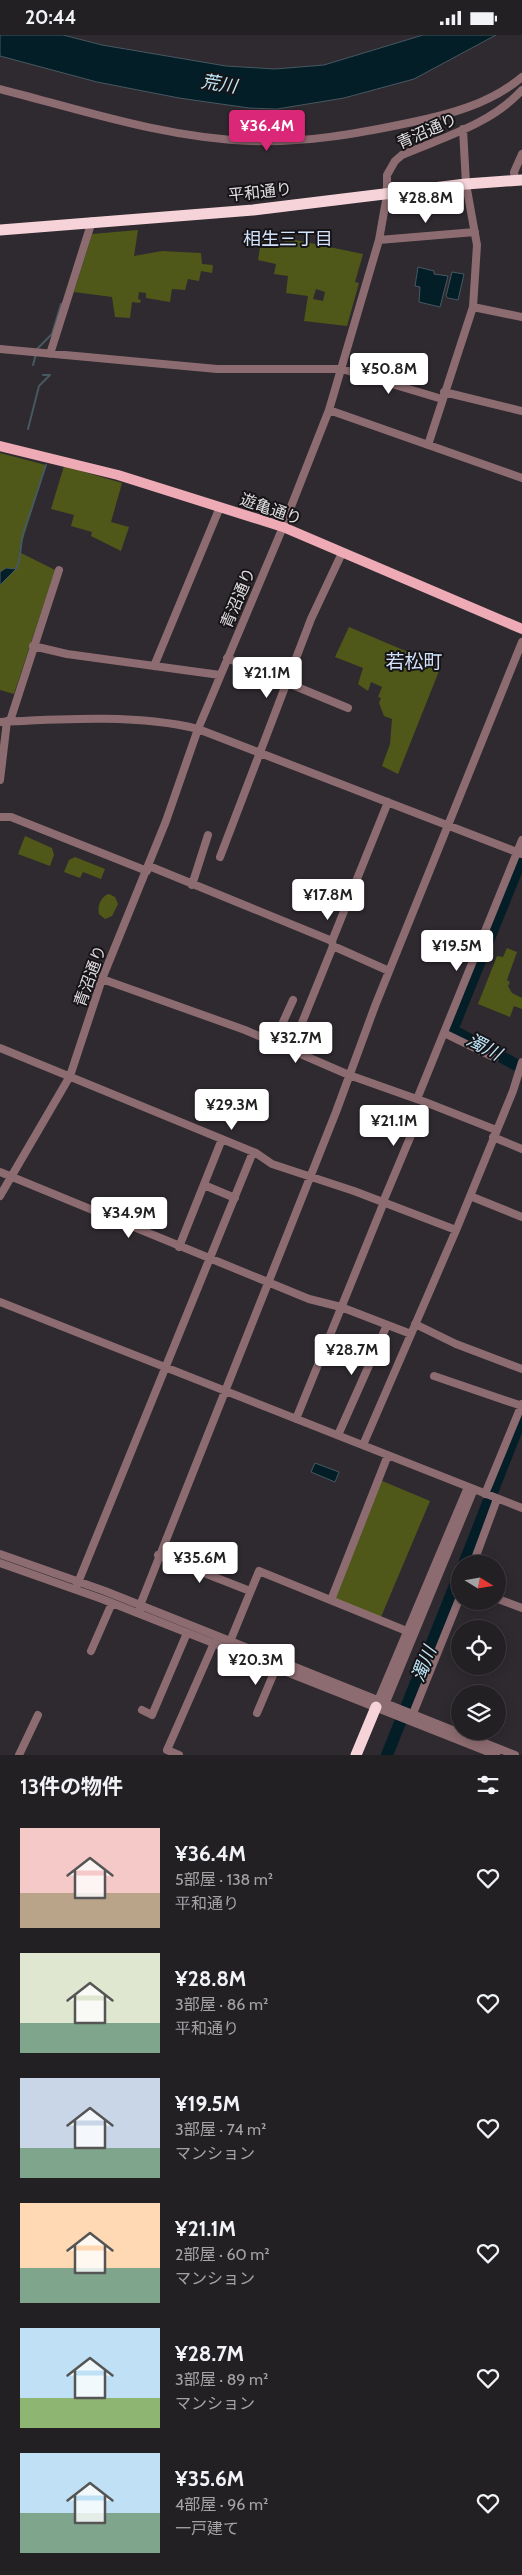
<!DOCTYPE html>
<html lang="ja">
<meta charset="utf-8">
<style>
:root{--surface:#232024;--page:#2f2d31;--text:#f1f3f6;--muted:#a3a3a6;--line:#403e41;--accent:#db2777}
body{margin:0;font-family:Cabin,"Noto Sans JP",sans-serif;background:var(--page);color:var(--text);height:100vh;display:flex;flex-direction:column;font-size:19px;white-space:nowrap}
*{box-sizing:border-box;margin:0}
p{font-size:16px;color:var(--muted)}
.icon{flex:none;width:28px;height:28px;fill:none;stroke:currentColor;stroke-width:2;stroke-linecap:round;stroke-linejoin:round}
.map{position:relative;height:1720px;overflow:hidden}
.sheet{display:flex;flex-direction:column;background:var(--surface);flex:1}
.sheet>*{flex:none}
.needle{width:32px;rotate:101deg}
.buttons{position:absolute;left:451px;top:1520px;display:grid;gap:10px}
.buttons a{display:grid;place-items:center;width:55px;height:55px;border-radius:50%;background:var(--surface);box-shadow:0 2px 12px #0003,0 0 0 1px var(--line);font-size:25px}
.price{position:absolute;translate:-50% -42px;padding:0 11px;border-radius:5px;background:#fff;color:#222;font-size:16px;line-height:32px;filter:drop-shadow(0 1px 2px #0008)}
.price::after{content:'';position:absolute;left:50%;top:30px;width:15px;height:11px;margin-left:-8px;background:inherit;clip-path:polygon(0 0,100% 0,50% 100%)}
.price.current{background:var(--accent);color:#fff}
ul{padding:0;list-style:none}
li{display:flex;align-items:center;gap:15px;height:125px;padding:0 20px}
li span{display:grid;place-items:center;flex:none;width:140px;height:100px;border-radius:0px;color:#555}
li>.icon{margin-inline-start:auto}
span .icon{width:60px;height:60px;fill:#fffc;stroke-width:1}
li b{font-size:21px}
h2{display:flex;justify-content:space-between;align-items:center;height:60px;padding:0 20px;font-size:21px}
.status{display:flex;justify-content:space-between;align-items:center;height:35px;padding:0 25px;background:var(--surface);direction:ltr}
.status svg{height:14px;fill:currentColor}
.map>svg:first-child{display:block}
.green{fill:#4f5818;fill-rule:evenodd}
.water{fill:#041e28;stroke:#465860}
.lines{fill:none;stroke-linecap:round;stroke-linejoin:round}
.stream{stroke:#465860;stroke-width:2}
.river{stroke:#041e28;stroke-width:12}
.minor{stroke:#8d6c71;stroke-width:8}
.major{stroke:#eeabb6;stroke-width:10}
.highway{stroke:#f5d3d8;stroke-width:11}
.labels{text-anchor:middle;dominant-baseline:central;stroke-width:4;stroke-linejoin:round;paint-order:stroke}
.street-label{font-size:16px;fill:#e1dee2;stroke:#161416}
.water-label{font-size:18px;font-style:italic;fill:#bde6f9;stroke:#161416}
.neighbourhood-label{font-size:18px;fill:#d2e3fd;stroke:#161416}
.quarter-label{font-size:19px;fill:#d2e3fd;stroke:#161416}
</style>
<div class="status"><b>20:44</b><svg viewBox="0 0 49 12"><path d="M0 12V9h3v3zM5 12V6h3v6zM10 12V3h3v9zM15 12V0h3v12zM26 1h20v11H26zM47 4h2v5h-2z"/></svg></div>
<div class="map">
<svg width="522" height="1720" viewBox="0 0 522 1720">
<rect width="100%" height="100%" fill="#2f2a30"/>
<path class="green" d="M138 195 134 221 162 216 201 218 202 229 213 230 212 238 201 236 199 246 188 244 185 255 172 254 170 267 146 263V258L139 257 138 264 141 265 140 268 132 267 130 283 115 282 112 262 74 257 92 199Z
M286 203 363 219 355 247 359 248 347 291 304 286 308 261 286 258 288 241 274 239 276 229 258 225 261 206 283 210ZM316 254 325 257 323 266 313 264Z
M0 418 46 430 19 517 55 535 14 659 0 655Z
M64 431 122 448 111 487 129 492 121 516 91 501 92 497 71 491 74 480 51 474Z
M349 592 441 631 398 739 382 731 390 709 392 684 384 681 379 668 381 663 378 662 382 652 371 647 368 656 358 649 363 633 335 622Z
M25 801 52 813 54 820 50 831 18 819Z
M75 822 105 834 101 844 83 837 80 843 64 837 69 825Z
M109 859 115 862 118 869 112 881 105 884 99 879C97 871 101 861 109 859Z
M507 913 517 917 507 945 510 947 508 951 512 958 522 963V974L514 971 510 982 478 969 497 921 503 922Z
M380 1445 430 1466 381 1582 336 1564 335 1561Z"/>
<path class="water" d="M0 0H63L102 10 226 31 275 34 324 30 423 0H496L414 44 344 63 277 74 249 73 179 63 97 47 0 21Z
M418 232 434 236V239L448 241 440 272 419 267 420 252 415 251Z
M452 237 464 239 458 265 448 263 446 261Z
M6 533 16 534 0 550V537Z
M315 1428 339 1437 335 1447 311 1437Z"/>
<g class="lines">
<path class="stream" d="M37 314 52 299 61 269
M33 330 36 319
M28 394 39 351 50 340H43
M16 534C22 525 19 506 25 493 32 473 39 451 46 430"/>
<path class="river" d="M522 822 452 995 522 1033
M464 1529 522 1381
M387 1720 460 1538"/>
<path class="minor" d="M0 54C82 75 165 103 251 106 304 108 356 99 408 88 448 80 490 69 522 42
M515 145 514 137 522 119
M379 205 475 197
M473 272 522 282
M0 314 217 334H342L442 364
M50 319 92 186
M444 357 522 376
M329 375 522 443
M428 410 473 272 477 210 466 149 463 94
M33 611 67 619 220 640
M227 623 348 673
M154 631 220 472
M10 686 59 535
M0 687C60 684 140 679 198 694L522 819
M0 745 7 686
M0 782H11L147 836
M220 822 311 584 342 518
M149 831 332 906
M192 850 208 800
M333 911 389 936
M102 944 245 995 349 1040 425 1067 496 1095
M444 998 495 1023
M274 1007 293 965
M0 1013 256 1118 272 1129 354 1156 456 1195
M291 1015 333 911 332 906 388 767
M417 1064 522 805
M493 1102 522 1114
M0 1137 309 1264 341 1272 411 1299
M204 1150 235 1163
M0 1161 70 1041 102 944 166 786 198 694 283 492 329 375 379 205 387 160V140L395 126 402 120C444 102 491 89 522 55
M470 1161 522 1182
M383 1167 425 1067
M179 1212 222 1104
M0 1267 522 1473
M415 1289 456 1309 522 1334
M434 1341 522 1371
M296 1384 384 1167
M338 1400 387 1290
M363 1410 457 1193 513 1056 522 1027
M485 1459 522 1369
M0 1519 105 1556 515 1720
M158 1520 250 1556
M0 1528 102 1564 496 1720
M473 1529 497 1464
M77 1550 253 1117
M498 1564 522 1573
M331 1565 388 1420
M137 1578 336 1077 375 971 522 607
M229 1609 259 1536 414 1599
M91 1616 112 1568
M377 1668 468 1452
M384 1672 474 1454
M142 1675 152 1680 187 1598
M257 1678 276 1633
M412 1681 460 1562
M19 1720 38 1680
M179 1720 167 1715 214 1608"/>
<path class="major" d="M0 411 118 440 283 492 522 594"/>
<path class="highway" d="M0 195 253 175 466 149 522 145
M356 1720 376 1672"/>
</g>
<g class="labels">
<g class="street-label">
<text transform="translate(427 96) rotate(-24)">青沼通り</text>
<text transform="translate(260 157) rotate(-6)">平和通り</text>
<text transform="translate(271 474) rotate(19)">遊亀通り</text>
<text transform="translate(238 563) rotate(-67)">青沼通り</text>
<text transform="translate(90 941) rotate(-70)">青沼通り</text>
</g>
<g class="water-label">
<text transform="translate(219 49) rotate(9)">荒川</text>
<text transform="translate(484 1012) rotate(28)">濁川</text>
<text transform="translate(424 1629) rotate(-68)">濁川</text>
</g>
<g class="neighbourhood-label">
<text x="288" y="204">相生三丁目</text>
</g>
<g class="quarter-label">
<text x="414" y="626">若松町</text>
</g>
</g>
</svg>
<div class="buttons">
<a><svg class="needle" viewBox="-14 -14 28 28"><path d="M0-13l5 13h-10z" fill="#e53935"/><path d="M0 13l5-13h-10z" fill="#a3a3a6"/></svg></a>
<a><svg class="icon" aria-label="locate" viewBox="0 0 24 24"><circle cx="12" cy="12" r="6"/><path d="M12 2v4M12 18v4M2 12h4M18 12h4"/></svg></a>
<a><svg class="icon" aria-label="layers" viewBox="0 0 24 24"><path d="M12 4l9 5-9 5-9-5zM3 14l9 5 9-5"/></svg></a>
</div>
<b class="price current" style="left:267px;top:117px">¥36.4M</b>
<b class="price" style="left:426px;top:189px">¥28.8M</b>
<b class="price" style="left:389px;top:360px">¥50.8M</b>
<b class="price" style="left:267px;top:664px">¥21.1M</b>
<b class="price" style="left:328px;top:886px">¥17.8M</b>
<b class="price" style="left:457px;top:937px">¥19.5M</b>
<b class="price" style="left:296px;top:1029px">¥32.7M</b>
<b class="price" style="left:232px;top:1096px">¥29.3M</b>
<b class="price" style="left:394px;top:1112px">¥21.1M</b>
<b class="price" style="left:129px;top:1204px">¥34.9M</b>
<b class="price" style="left:352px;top:1341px">¥28.7M</b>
<b class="price" style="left:200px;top:1549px">¥35.6M</b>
<b class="price" style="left:256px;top:1651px">¥20.3M</b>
</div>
<section class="sheet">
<h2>13件の物件<svg class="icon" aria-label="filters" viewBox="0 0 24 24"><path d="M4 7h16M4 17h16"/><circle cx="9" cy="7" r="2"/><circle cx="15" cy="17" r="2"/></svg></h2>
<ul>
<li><span style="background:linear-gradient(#f6c9c9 65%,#b9a48a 0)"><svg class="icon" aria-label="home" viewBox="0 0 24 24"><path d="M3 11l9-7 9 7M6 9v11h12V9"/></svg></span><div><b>¥36.4M</b><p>5部屋 · 138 m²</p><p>平和通り</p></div><svg class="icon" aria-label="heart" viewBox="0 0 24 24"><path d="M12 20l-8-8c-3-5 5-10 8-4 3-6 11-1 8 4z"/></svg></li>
<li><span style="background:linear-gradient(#dfe7d0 70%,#7fa58c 0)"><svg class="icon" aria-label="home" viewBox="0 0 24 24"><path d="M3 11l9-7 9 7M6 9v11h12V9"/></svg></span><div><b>¥28.8M</b><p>3部屋 · 86 m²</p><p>平和通り</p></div><svg class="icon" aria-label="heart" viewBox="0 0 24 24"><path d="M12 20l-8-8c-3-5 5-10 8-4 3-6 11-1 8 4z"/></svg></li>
<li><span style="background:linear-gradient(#c9d6e8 70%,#7fa58c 0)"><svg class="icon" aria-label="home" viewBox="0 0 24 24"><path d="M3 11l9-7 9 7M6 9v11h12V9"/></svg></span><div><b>¥19.5M</b><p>3部屋 · 74 m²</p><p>マンション</p></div><svg class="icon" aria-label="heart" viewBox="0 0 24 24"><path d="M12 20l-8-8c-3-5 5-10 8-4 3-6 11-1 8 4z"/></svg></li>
<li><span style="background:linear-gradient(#ffd9b3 65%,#7fa58c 0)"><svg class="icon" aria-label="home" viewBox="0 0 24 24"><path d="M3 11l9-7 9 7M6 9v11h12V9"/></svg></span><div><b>¥21.1M</b><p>2部屋 · 60 m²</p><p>マンション</p></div><svg class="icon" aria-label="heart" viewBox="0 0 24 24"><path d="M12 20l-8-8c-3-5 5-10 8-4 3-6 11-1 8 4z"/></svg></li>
<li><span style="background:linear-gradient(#bfe0f5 70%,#8fb573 0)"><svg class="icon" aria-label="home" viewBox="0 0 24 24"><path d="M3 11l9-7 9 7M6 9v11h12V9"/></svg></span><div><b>¥28.7M</b><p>3部屋 · 89 m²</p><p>マンション</p></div><svg class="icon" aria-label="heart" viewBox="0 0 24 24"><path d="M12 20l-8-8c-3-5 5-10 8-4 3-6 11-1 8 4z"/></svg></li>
<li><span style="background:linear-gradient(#bfe0f5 60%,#7fa58c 0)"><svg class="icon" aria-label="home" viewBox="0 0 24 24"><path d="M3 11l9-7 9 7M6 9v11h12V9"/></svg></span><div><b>¥35.6M</b><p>4部屋 · 96 m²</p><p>一戸建て</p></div><svg class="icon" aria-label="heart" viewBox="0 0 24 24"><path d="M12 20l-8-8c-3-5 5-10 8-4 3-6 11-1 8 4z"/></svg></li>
</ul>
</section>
